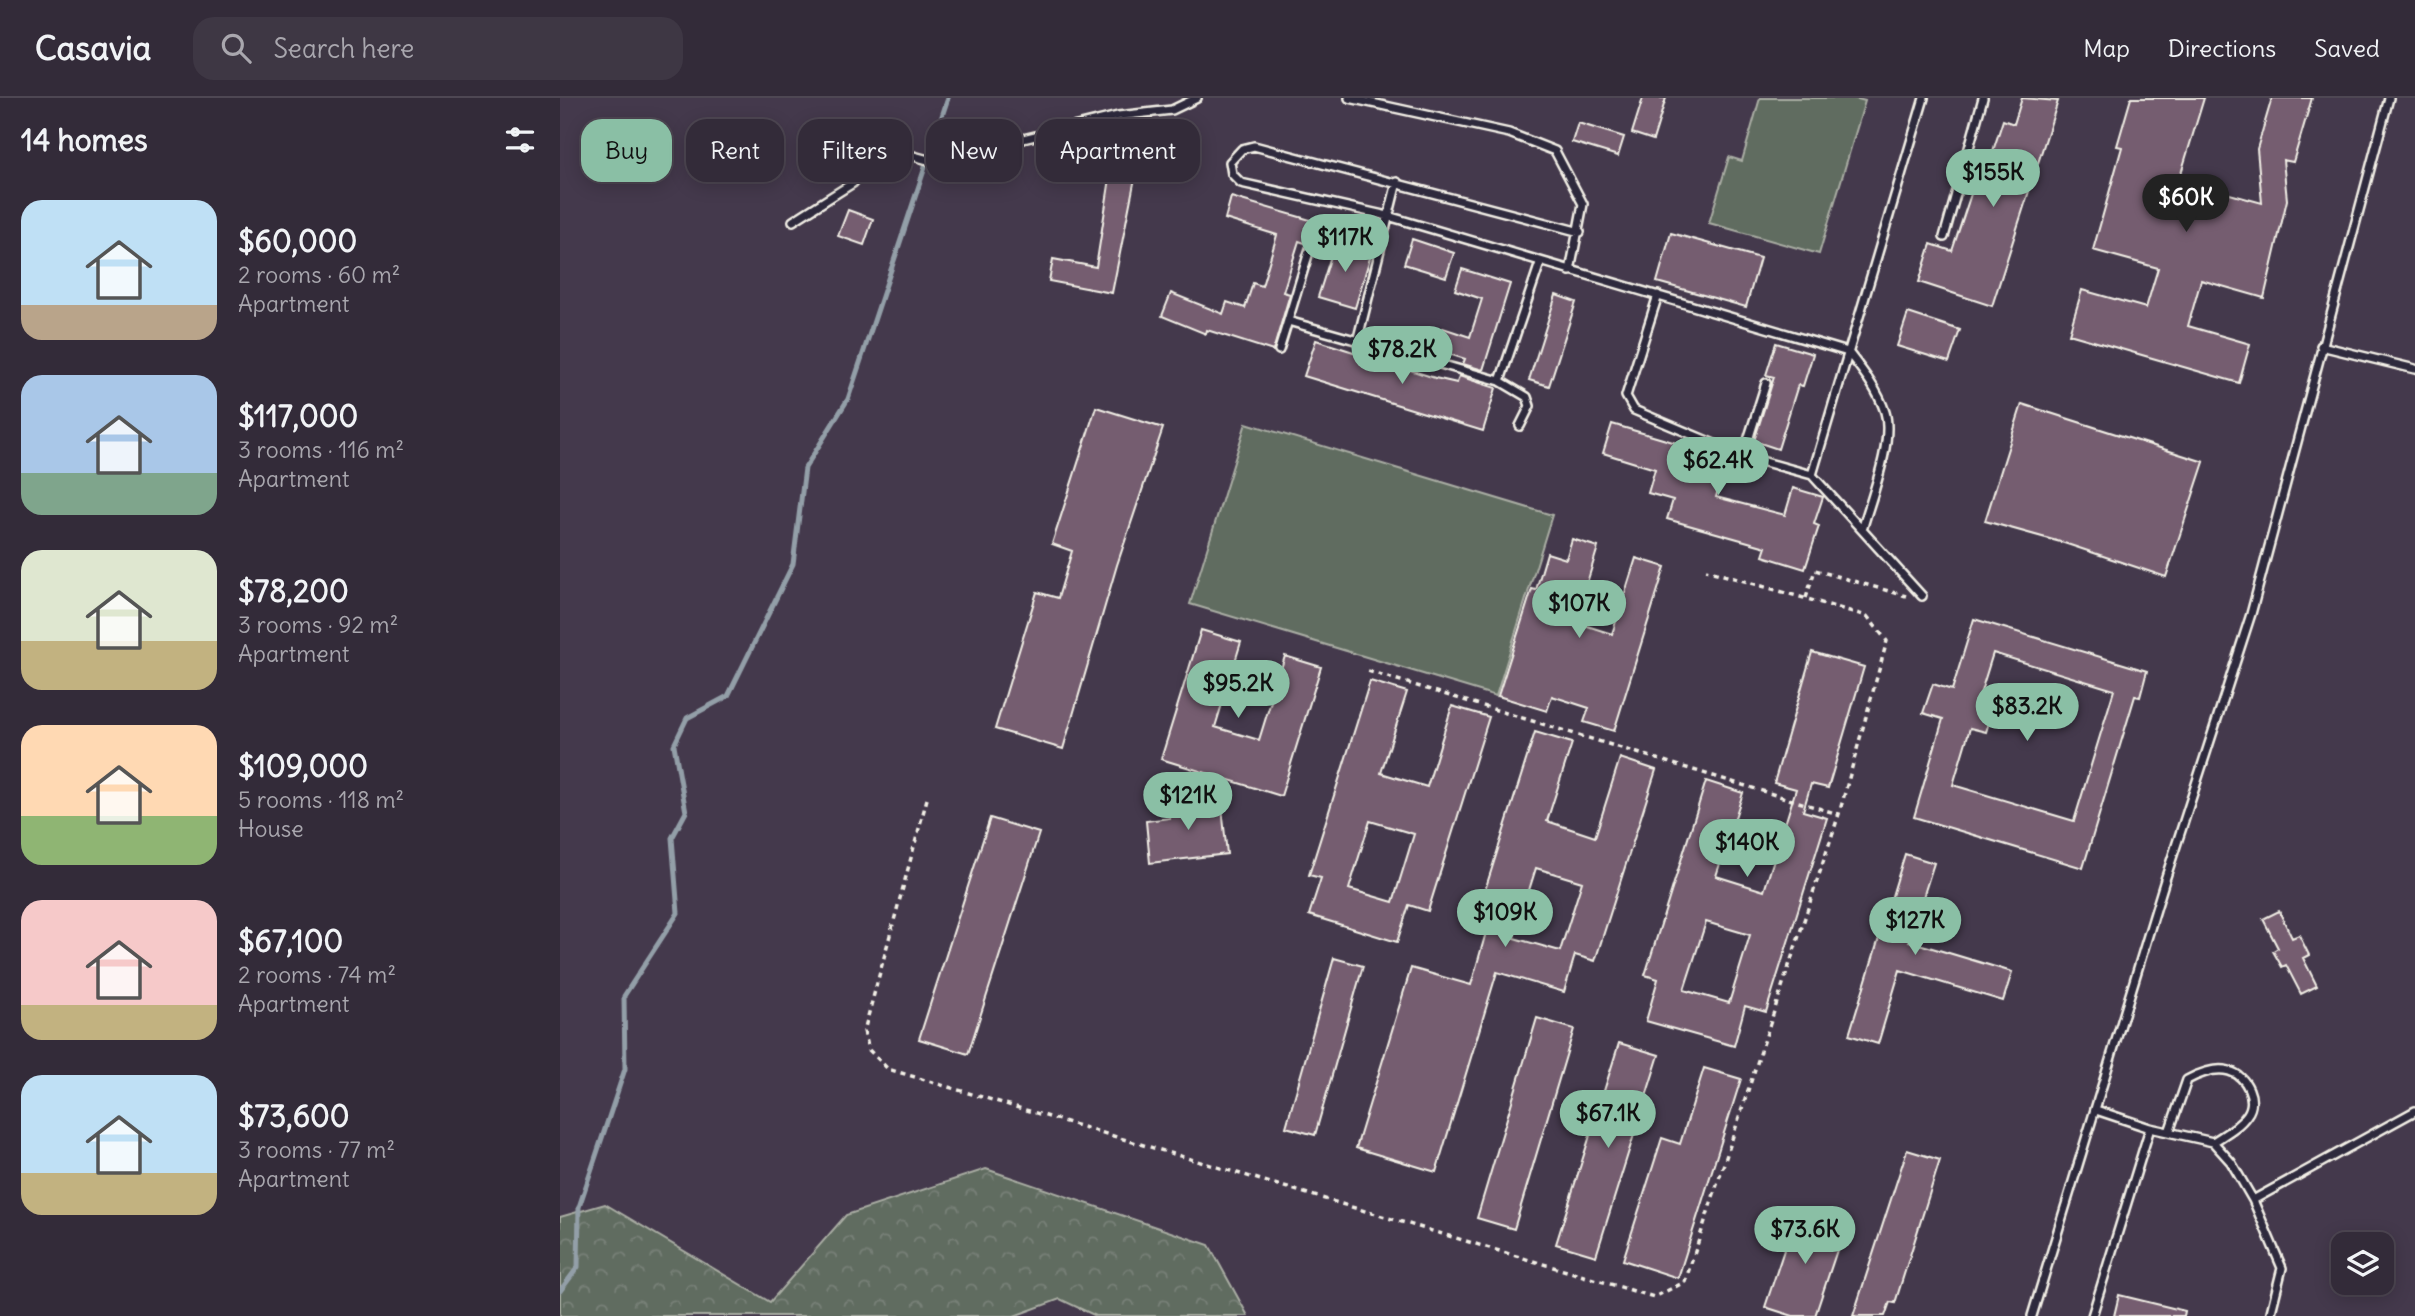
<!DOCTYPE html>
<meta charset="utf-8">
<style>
:root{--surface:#332b39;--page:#3e3744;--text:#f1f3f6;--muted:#a9a7ae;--line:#4e4753;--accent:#8abfa5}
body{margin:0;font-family:Delius,sans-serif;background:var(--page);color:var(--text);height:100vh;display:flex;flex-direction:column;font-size:26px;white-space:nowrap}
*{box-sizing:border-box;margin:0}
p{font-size:23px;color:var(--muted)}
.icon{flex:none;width:38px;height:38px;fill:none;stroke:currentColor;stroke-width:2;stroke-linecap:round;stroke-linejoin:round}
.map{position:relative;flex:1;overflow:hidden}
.details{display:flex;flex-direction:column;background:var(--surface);width:560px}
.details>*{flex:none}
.banner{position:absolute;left:21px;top:21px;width:665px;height:63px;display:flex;gap:14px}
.buttons{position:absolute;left:1771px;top:1134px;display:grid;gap:14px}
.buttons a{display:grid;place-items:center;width:63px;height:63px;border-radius:14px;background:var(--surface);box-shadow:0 4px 18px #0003,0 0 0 2px var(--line);font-size:35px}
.price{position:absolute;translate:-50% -60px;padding:0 16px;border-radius:24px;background:var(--accent);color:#111;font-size:23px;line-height:46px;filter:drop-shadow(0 2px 4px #0008)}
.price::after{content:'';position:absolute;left:50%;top:42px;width:21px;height:16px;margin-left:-10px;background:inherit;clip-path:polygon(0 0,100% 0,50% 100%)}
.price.active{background:#222;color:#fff}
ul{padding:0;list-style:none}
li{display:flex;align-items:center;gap:21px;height:175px;padding:0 21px}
li span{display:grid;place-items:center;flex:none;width:196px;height:140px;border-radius:21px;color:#555}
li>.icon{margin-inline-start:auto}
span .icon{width:84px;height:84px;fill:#fffc;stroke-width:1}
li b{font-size:30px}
h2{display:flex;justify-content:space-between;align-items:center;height:84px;padding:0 21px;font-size:30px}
.pill{padding:0 24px;border-radius:21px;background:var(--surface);box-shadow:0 4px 18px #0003,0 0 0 2px var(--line);font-size:24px;line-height:63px}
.pill.active{background:var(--accent);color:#111}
header{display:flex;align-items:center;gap:42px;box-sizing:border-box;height:98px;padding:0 35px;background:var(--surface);border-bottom:2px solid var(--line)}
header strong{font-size:33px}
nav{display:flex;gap:38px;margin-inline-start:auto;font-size:24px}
.search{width:490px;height:63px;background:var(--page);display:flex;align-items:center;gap:18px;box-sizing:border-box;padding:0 24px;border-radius:21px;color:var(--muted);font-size:26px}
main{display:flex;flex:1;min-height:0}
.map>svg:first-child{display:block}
.forest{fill:url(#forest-crowns);stroke:#aaaea4;stroke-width:2}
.garden{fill:#616c61;stroke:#aaaea4;stroke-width:2}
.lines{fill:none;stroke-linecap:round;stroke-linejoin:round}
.stream{stroke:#939fa8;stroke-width:5}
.building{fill:#755d70;stroke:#f4f1e8;stroke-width:2;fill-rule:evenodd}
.lane-casing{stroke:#f4f1e8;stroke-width:12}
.path{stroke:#f4f1e8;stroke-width:3.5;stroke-dasharray:5 5;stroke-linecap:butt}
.lane{stroke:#2f2a3d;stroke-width:7}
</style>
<header>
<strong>Casavia</strong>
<div class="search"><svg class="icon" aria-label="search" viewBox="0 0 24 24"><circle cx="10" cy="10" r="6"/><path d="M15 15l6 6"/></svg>Search here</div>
<nav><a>Map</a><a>Directions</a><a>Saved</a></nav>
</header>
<main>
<section class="details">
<h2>14 homes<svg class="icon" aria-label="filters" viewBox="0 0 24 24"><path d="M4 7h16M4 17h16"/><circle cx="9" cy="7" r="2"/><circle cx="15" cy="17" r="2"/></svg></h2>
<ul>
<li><span style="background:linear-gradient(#bfe0f5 75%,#b9a48a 0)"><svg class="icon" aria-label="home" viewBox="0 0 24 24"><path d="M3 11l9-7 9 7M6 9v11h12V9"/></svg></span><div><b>$60,000</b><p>2 rooms · 60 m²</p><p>Apartment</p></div></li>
<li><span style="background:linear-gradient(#a9c7e8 70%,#7fa58c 0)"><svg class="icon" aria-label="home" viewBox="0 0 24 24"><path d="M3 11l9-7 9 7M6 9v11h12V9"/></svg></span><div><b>$117,000</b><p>3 rooms · 116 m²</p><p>Apartment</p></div></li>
<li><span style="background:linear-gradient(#dfe7d0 65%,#c2b280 0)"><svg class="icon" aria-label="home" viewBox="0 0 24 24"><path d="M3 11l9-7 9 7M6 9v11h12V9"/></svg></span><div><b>$78,200</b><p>3 rooms · 92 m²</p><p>Apartment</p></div></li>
<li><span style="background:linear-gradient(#ffd9b3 65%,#8fb573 0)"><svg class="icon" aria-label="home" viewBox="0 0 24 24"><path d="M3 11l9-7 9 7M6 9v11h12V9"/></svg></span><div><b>$109,000</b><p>5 rooms · 118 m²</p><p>House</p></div></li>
<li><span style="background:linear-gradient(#f6c9c9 75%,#c2b280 0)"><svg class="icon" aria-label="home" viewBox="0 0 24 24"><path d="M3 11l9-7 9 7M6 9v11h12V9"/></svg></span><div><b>$67,100</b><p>2 rooms · 74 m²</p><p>Apartment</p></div></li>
<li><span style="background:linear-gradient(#bfe0f5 70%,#c2b280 0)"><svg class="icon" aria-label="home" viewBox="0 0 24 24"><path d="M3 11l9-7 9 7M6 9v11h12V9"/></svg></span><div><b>$73,600</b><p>3 rooms · 77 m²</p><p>Apartment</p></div></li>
</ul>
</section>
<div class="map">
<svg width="1855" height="1218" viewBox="0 0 1855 1218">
<defs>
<pattern id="forest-crowns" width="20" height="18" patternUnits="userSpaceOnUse" patternTransform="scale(1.75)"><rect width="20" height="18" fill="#616c61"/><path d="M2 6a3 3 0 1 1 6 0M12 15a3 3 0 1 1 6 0" fill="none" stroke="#788178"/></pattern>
</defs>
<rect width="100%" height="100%" fill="#44394c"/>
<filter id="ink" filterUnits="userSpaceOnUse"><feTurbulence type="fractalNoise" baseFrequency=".0143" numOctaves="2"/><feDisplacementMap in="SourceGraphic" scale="14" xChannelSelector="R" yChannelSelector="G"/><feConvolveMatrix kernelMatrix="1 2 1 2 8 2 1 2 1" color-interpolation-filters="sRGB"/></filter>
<g filter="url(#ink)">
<path class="forest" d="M426 1071 649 1147 688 1218H536L500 1201 454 1218H0V1119L45 1106 210 1204 286 1117Z"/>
<path class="garden" d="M1200 0H1294L1305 3 1259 156 1149 125 1169 59 1182 63Z
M686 325 992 417 936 598 630 506Z"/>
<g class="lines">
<path class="stream" d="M0 1193 18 1169 19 1109 65 971 64 898 118 815 112 740 126 714 114 647 127 620 168 598 233 466 245 370 288 301 388 0"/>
</g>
<path class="building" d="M1083 0H1106L1093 42 1072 35Z
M1462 0 1498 3 1432 208 1359 184 1371 146 1392 153 1424 57 1431 59 1443 22 1454 26Z
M1571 0H1644L1619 82 1702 105 1697 51 1712 0H1752L1733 64 1723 62 1727 102 1704 200 1641 182 1628 228 1690 246 1679 285 1509 236 1522 192 1586 210 1598 170 1533 152 1562 49 1557 48Z
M1018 25 1064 39 1058 58 1012 44Z
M557 36 583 40 552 195 489 183 493 161 536 169Z
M671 99 771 128 765 151 757 148 758 142 753 138 745 145 739 143 723 194 730 196 713 253 647 232 646 236 602 218 611 195 663 216 667 204 685 210 693 185 702 188 717 137 665 121Z
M288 112 313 121 304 147 278 138Z
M1111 135 1200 160 1186 209 1097 184Z
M852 141 894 155 886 179 844 166Z
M776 142 812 153 795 210 758 199Z
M902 171 950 186 923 272 903 266 905 261 876 252 883 230 910 239 922 201 895 192Z
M996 197 1016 204 989 288 969 282Z
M1348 215 1400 232 1389 264 1337 248Z
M756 242 875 280 897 285 899 278 936 290 923 333 744 278Z
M1216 245 1253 256 1243 288 1238 287 1218 351 1194 343 1214 279 1206 277Z
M1462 306 1644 364 1606 479 1504 445 1425 423Z
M536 309 603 330 557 467 503 651 435 631 477 494 498 500 512 453 492 446Z
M1052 326 1167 360 1156 399 1225 417 1233 390 1263 399 1254 426 1259 428 1245 471 1203 458 1206 449 1107 421 1113 402 1088 395 1095 371 1043 355Z
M1012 441 1038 449 1015 524 1052 536 1076 460 1105 469 1054 633 1024 624 1029 610 992 598 987 613 938 598 972 491 976 492 987 455 1006 461Z
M1414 521 1587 573 1580 599 1575 598 1523 770 1354 719 1383 621 1363 615 1373 586 1392 592ZM1433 555 1554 592 1514 723 1393 687 1410 630 1426 634 1435 605 1419 600Z
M641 532 681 544 655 629 699 642 725 558 761 569 721 698 601 661Z
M1252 554 1304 569 1268 690 1251 686 1243 713 1267 720 1206 914 1185 908 1174 948 1086 923 1098 881 1085 877 1146 683 1183 695 1156 778 1204 793 1236 691 1214 685ZM1146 824 1190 837 1169 905 1124 892Z
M810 583 847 594 821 675 867 689 892 608 929 619 868 813 849 807 837 844 749 817 761 780 749 777ZM810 723 854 736 833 804 789 791Z
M975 634 1012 645 987 723 1035 739 1060 660 1096 672 1035 863 1015 857 1004 894 937 874 876 1074 796 1050 851 870 911 887 927 831 914 827ZM976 770 1022 784 1000 853 954 840Z
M661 701 667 756 590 765 586 723 610 720 608 706Z
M430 720 479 735 408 956 359 941Z
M1345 756 1374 765 1349 843 1452 874 1443 903 1340 872 1318 946 1289 937Z
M1719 813 1732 840 1739 837 1749 857 1743 860 1757 888 1741 896 1726 867 1722 869 1713 853 1718 850 1703 821Z
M774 860 803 868 755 1037 726 1029Z
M977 920 1014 931 954 1131 917 1120Z
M1059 945 1099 957 1036 1158 996 1146Z
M1144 970 1181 981 1118 1180 1063 1162 1102 1040 1120 1046Z
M1347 1052 1380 1062 1335 1205 1330 1204 1325 1218H1293Z
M1237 1113 1285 1128 1255 1218H1233L1205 1209Z
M1559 1197 1625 1213 1624 1218H1554Z"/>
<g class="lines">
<g class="lane-casing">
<path id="lane" d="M789 0 949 35 995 53 1023 106 1010 173
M233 123 293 85 308 64 346 56 372 63 558 18 612 12 637 0
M1020 134 694 48 682 51 670 64 672 76 681 85 828 118 1288 254C1302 272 1318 292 1325 314 1334 343 1311 400 1303 429
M1384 139 1423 0
M1098 197 1066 298 1074 312 1183 358 1252 377 1362 498
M728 223 940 283 967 299 970 308 960 328
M797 244 837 84
M1761 248 1855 271
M719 252 752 144
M940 283 980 165
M1183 358 1206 285
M1252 377 1364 0
M1536 1012 1590 1030 1653 1044 1671 1064 1693 1102 1722 1170 1710 1218
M1609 1034 1627 982C1640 975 1655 969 1669 973 1687 978 1698 1002 1687 1017 1679 1029 1665 1036 1653 1044
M1693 1102 1855 1013
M1472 1218 1604 785 1691 516 1829 0
M1532 1218 1590 1030"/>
</g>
<path class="path" d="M1246 500 1255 472 1346 498
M808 573 1278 716
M367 701 304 933 309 952 328 971 1094 1199 1125 1184 1279 716 1327 543 1307 518 1146 472"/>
<use href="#lane" class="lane"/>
</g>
</g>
</svg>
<div class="buttons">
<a><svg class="icon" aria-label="layers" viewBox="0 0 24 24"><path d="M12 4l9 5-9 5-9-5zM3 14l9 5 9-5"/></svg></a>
</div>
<b class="price" style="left:1433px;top:111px">$155K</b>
<b class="price active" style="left:1626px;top:136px">$60K</b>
<b class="price" style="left:785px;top:176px">$117K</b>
<b class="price" style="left:842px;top:288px">$78.2K</b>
<b class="price" style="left:1158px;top:399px">$62.4K</b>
<b class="price" style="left:1019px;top:542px">$107K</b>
<b class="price" style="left:678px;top:622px">$95.2K</b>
<b class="price" style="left:1467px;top:645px">$83.2K</b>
<b class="price" style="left:628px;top:734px">$121K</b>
<b class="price" style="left:1187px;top:781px">$140K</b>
<b class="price" style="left:945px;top:851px">$109K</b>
<b class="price" style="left:1355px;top:859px">$127K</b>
<b class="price" style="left:1048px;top:1052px">$67.1K</b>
<b class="price" style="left:1245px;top:1168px">$73.6K</b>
<div class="banner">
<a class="pill active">Buy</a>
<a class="pill">Rent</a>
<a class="pill">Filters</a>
<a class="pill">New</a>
<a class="pill">Apartment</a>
</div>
</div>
</main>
